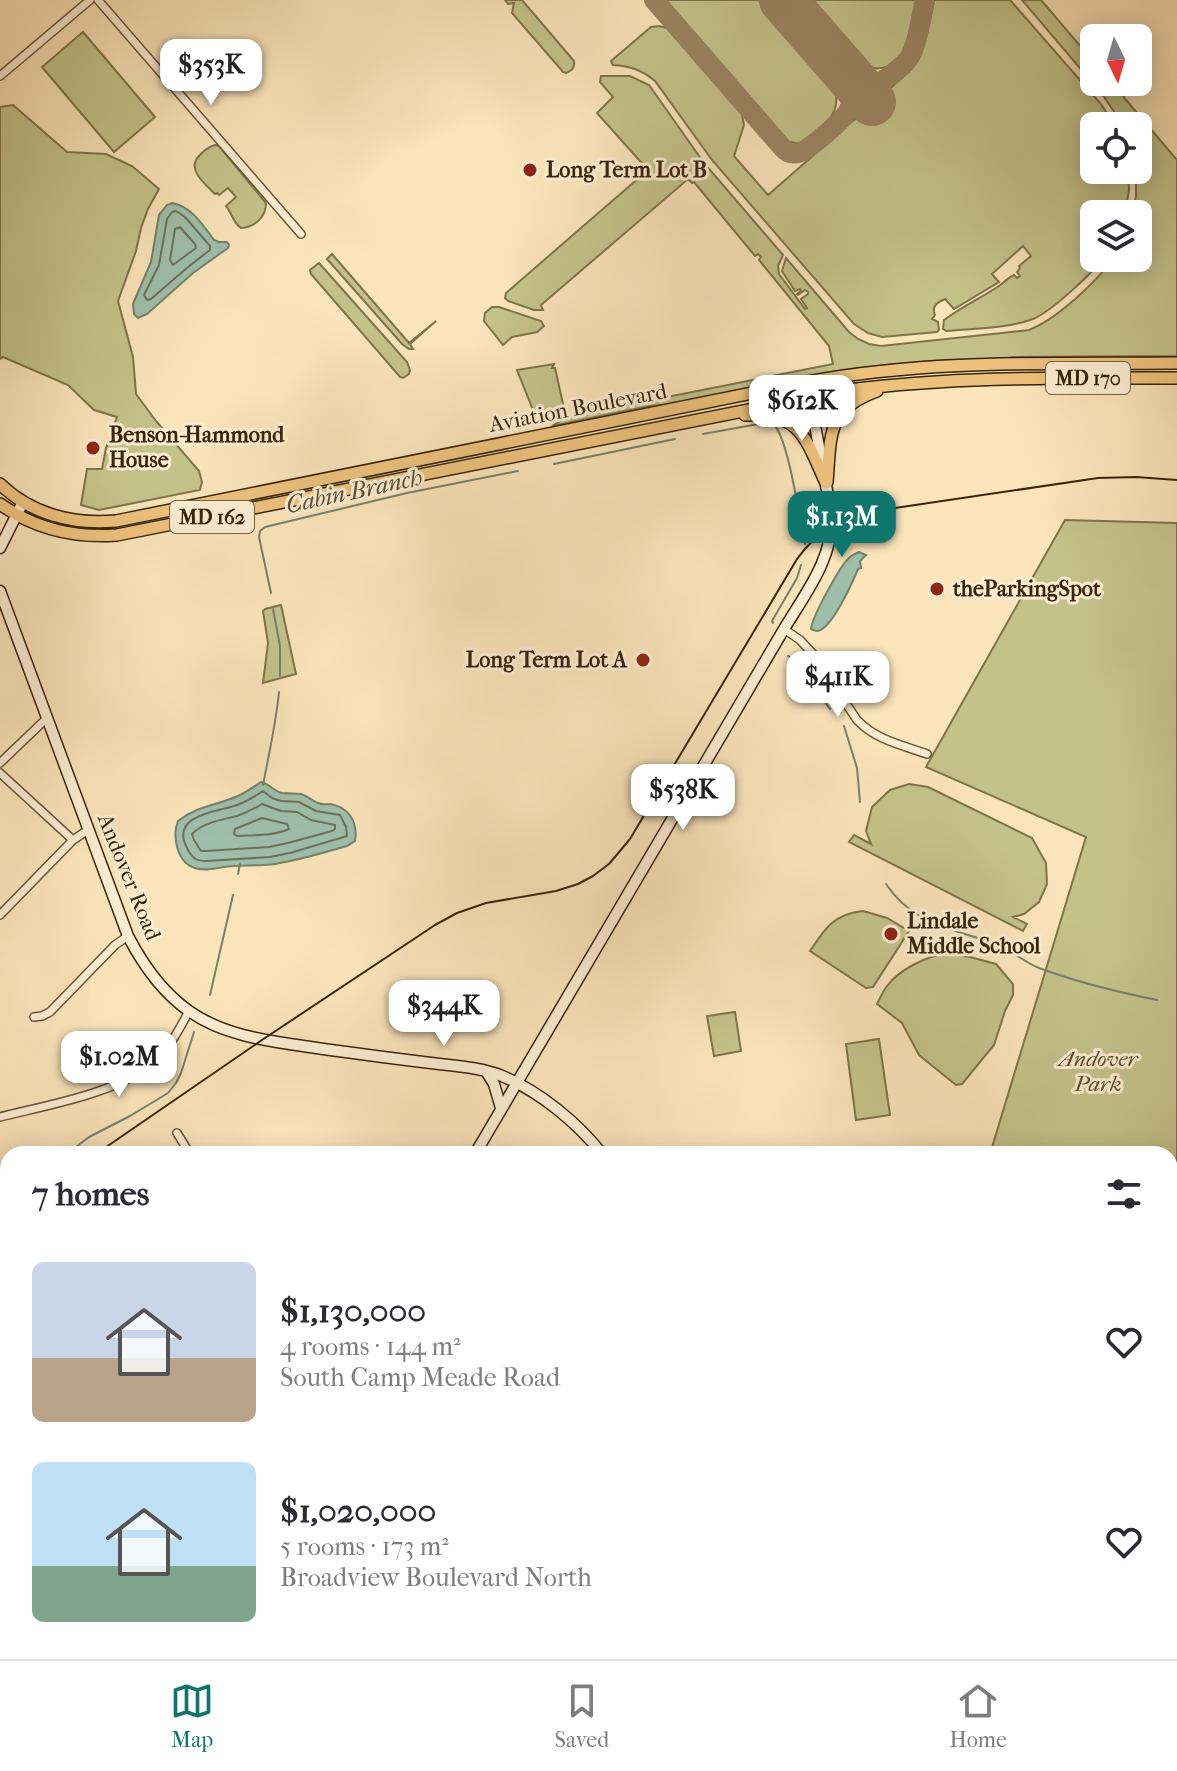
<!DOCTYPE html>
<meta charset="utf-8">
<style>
:root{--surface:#fff;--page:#f7f7f7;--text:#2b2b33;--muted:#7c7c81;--line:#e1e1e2;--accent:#0f766e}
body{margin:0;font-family:"IM FELL French Canon",serif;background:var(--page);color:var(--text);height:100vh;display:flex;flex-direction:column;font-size:30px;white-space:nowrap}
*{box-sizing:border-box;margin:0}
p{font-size:26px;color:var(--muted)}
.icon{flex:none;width:44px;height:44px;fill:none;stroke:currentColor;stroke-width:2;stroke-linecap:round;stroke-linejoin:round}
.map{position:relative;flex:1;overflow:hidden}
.details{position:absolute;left:0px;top:1146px;width:1178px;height:514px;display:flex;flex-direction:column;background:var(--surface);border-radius:24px 24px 0 0;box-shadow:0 4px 20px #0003}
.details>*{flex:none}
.needle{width:52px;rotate:175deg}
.controls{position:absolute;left:1080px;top:24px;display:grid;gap:16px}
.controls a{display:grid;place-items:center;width:72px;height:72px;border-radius:12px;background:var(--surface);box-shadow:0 4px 20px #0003;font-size:40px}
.price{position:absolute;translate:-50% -68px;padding:0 18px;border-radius:16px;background:#fff;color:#222;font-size:26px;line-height:52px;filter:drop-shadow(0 2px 4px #0008)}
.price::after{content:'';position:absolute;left:50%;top:48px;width:24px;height:18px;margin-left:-12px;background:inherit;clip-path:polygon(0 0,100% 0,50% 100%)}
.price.active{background:var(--accent);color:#fff}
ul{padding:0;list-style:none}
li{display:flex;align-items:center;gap:24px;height:200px;padding:0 32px}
li span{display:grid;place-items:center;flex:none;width:224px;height:160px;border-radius:12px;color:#555}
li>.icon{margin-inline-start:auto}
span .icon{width:96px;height:96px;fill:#fffc;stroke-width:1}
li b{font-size:34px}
h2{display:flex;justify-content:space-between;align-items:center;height:96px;padding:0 32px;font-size:34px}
.menu{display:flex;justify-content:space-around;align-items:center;height:112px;border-top:2px solid var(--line);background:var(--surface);font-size:22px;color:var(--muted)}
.menu a{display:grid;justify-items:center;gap:4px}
.menu .active{color:var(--accent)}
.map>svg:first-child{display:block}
.green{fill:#c4c28b;stroke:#7e744a;stroke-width:2}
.water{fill:#9fbfab;stroke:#76816a;stroke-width:2}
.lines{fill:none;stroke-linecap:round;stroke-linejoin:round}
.shore{stroke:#6c725a;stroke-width:2}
.stream{stroke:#76816a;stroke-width:2}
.taxiway{stroke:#9a8462;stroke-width:20}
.runway{stroke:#9a8462;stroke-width:48}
.street-casing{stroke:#695535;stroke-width:10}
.secondary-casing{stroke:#392509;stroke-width:13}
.primary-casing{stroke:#392509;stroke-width:14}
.street{stroke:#fcedd2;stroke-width:7}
.secondary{stroke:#fcedd2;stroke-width:10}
.primary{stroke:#edc27d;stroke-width:11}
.tram{stroke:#392509;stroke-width:2}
.poi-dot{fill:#8f2418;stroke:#fcedd2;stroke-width:3}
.labels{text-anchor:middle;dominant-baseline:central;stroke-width:6;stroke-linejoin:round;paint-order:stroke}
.shield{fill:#fcedd2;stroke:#746145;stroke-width:2}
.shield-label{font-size:20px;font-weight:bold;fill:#392509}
.poi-label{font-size:22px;font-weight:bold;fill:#392509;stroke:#fcedd2;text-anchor:start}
.street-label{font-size:22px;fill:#392509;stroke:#fcedd2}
.park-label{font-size:22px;font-style:italic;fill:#5c4c2a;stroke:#fcedd2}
.water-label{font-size:24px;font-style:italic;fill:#58533a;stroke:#fcedd2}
</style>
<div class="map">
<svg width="1177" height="1659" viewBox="0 0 1177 1659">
<rect width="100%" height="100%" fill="#fae4ba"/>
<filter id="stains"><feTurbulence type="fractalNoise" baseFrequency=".0025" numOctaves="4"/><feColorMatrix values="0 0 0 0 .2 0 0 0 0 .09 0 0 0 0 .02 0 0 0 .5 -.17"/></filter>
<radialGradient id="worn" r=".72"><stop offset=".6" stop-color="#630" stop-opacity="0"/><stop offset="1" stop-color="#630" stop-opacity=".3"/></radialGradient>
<path class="green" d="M505 0H522L574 61C575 67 572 71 566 73L563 72 512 13 514 3 508 4Z
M666 0H761L832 83C836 91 838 99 835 109 832 119 812 138 802 142 796 144 795 143 789 142Z
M804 0H917C914 16 912 34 905 49 898 66 880 73 864 65 848 57 817 15 804 0Z
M934 0H1010L1101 104 1115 126H1094V170H1128L1129 190 1125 214H1094V258H1104C1090 275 1052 311 1033 319 1006 329 974 328 946 331L943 329 944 320C961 307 981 298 999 286 1004 282 1008 278 1014 275L1017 278 1020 276 1017 272 1020 268 1019 266 1031 256 1023 246 992 274 999 282 954 309 945 299C938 302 931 306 935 315L932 319 938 322 939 330 937 332 882 337 868 333 854 324 712 160 655 81C642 70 630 66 613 65L611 61 651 27 659 26 667 28 742 114 744 125 734 156 768 195 911 70C926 50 929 25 934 0Z
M1022 0H1041L1094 62V82H1111L1177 160V356L1012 357 1005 359 930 361 843 370 683 403 650 406 552 426 560 421 556 419 555 414 545 416 535 415 517 370 554 364 552 368H555L566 417 833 364 829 346 759 260 761 257 758 254 755 256 694 182 692 183 688 179 541 305 543 310H534L508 301 505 298 506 293 648 170 597 113 613 97 600 82 601 76H630L649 85 704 163 783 255 778 266 779 274 805 309 807 308 801 299 808 294V292L805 290 798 295 797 294 801 291 800 289 795 291 782 271 786 258 849 332 858 339 869 344 881 346 1029 330C1057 319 1095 283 1114 258H1138V214H1133L1136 196V170H1138V126H1124L1102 94Z
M83 32 155 117 114 152 42 67Z
M13 105 67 152 106 154 132 166 159 189 148 209 141 228 136 251 118 301 133 357 136 394 156 421 199 471 202 482 200 490 99 510 81 505 87 469H102L106 448 117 417 94 410 68 385 3 357 0 359V107Z
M215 145 219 146 266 203C266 217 255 227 241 228 233 223 232 213 226 206L236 197 228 188 219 195 217 193 215 194C205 184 186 169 199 156 204 150 208 147 215 145Z
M332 254 409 343 436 321 410 344 413 349H409L402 344 327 259Z
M319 263 407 362 410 370 409 374 403 378 400 377 311 274 310 270Z
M492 307H499L541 321 544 326 537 332 512 337 503 345 484 321 485 313Z
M1065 520 1177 523V1339L1170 1338V1154H990L1086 837 926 767Z
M281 605 296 674 263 683 268 643 263 611 265 609Z
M909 784 928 787 1032 838 1046 863 1047 884 1039 902 1024 914 1013 917 1027 924 1023 931 849 842 854 835 871 844 866 831 872 807 890 790Z
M863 911 887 918 909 931 873 987 866 988 810 951C825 928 834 914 863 911Z
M945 953 970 957 996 964 1013 984V995L1005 1011 994 1045 962 1084 956 1085 919 1055 902 1023 877 1004C880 998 883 991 887 986 900 969 924 958 945 953Z
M735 1012 741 1051 714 1056 707 1016Z
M879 1039 890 1115 856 1120 846 1044Z
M0 1228 8 1235V1365L0 1362Z"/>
<path class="water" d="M172 203C191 206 203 225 214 240L219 242H227L229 245 228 248 193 273 147 314 138 318 134 314 133 304 151 262 159 215 167 205Z
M859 552 866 555 860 561 861 568 858 569C853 581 831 631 817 631 815 631 813 630 811 629 812 617 839 568 848 559 850 556 855 554 859 552Z
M261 782C270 784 273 791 282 793 289 794 295 793 301 794 308 796 312 801 318 803 322 805 326 804 330 804 349 807 358 822 355 841L347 846C323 853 300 860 275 864 261 866 246 865 232 866 220 867 206 872 195 868 177 863 172 836 178 821 199 805 215 806 238 796 247 792 253 787 261 782Z"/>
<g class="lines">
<path class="shore" d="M176 211 185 217 210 246V250L188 267 151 299 147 300 144 295 159 265 167 219 172 212Z
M180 227 195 244 196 248 173 265 170 260 175 229Z
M263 791 272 798 281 801 299 802 316 811 340 815 346 827 347 836 290 853 270 857 206 861C196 861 192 858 187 848 170 816 214 812 234 806 245 803 254 797 263 791Z
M262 804 281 811 297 812 311 820 335 825V829L332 831 288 843 269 847 206 851H201L194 840 192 834C204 822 221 820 237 816 245 813 254 809 262 804Z
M262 818 287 824 289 829C273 836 254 835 237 836L234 834 235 829Z"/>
<path class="stream" d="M703 434 764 423 774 424C789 442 799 517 805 544
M554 464 675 439
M271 593 259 537 260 531 265 527 407 493 518 471
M273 609 280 646V676
M773 623 772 621 797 578 801 565
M788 656C807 666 817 693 830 709
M844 726 857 768 860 802
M263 785C269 754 276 723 279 692
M238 874 240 864
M886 884C913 925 954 929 996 944 1011 950 1024 962 1039 968 1076 982 1118 992 1157 1000
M210 995 233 895
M67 1154 89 1137 130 1116 168 1093 176 1083 181 1073 194 1032"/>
<path class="taxiway" d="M654 0 781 146C786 152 790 155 798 153 808 151 843 120 848 111 854 101 853 89 851 79 870 86 883 84 897 70 904 64 910 59 913 50 919 35 921 16 925 0"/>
<path class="runway" d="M783 0 872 102"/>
<g class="street-casing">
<path id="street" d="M98 0 301 234
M0 76 90 0
M784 629 800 640 814 655 857 720C876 740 902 745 927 754
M0 763 47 718
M0 773 73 840
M0 915 73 840 88 830
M34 1017 42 1016 50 1012 115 945 128 936
M0 1117C47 1105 123 1093 158 1058 171 1045 180 1028 189 1011
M177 1133 190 1154
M0 1405 8 1384
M0 1476 8 1481
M1170 1529H1177
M1170 1642 1177 1641
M724 1652 728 1659
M947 1652V1659
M955 1659 1039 1652"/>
</g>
<g class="secondary-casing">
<path id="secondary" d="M0 548 23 502
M0 591 128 936C143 965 162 992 189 1011 224 1036 269 1041 310 1047 350 1053 390 1058 431 1063 454 1066 480 1067 502 1076 539 1091 578 1123 602 1154
M486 1071 494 1084 501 1108
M475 1154 784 629C805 594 836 555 831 512L807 382
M1170 1345 1177 1346
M437 1652 438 1659
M284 1659 287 1652"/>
</g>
<g class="primary-casing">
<path id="primary" d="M745 415C801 411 806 440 826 483
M827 482C831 436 826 409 877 391
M0 484C31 514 73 525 116 521L807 382C929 359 1053 364 1177 363
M0 504C35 529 75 538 117 535L849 390C958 376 1067 378 1177 378"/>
</g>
<use href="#street" class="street"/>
<use href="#secondary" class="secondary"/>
<use href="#primary" class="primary"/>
<path class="tram" d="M96 1154 262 1040 435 925 457 913 486 903 556 891 578 884 593 876 609 864 630 839 797 559C816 533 837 519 868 512L1098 478 1136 477 1177 480
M0 1210 8 1217
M312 1652 315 1659"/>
</g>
<g class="poi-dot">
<circle cx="530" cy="170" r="8"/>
<circle cx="93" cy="448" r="8"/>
<circle cx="937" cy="589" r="8"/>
<circle cx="643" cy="660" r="8"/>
<circle cx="891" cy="934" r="8"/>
</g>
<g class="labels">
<g class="shield">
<rect x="1046" y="362" width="84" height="32" rx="6"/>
<rect x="170" y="501" width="84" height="32" rx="6"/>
</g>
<g class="shield-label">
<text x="1088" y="378">MD 170</text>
<text x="212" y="517">MD 162</text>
</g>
<g class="poi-label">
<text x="546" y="170">Long Term Lot B</text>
<text x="109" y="435">Benson-Hammond<tspan x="109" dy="25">House</tspan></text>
<text x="953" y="589">theParkingSpot</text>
<text x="627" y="660" text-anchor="end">Long Term Lot A</text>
<text x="907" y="921">Lindale<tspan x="907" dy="25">Middle School</tspan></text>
</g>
<g class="street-label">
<text transform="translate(578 408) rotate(-11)">Aviation Boulevard</text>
<text transform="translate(129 877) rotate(68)">Andover Road</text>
</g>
<g class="park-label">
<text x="1098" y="1059">Andover<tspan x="1098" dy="25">Park</tspan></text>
</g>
<g class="water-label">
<text transform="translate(354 491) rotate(-12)">Cabin Branch</text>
</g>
</g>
<rect width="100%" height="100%" filter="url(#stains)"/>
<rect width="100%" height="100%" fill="url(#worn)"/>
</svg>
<div class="controls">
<a><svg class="needle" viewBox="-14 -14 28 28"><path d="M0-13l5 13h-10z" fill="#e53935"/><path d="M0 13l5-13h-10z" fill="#7c7c81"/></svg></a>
<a><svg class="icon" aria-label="locate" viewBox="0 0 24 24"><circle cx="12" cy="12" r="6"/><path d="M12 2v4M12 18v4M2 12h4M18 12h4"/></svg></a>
<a><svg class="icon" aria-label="layers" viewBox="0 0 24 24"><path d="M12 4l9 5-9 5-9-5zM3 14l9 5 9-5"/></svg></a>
</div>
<b class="price" style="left:211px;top:107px">$353K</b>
<b class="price" style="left:802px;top:443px">$612K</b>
<b class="price active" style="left:842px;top:559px">$1.13M</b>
<b class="price" style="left:838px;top:719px">$411K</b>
<b class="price" style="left:683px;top:832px">$538K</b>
<b class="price" style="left:444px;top:1048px">$344K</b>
<b class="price" style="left:119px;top:1099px">$1.02M</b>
<section class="details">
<h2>7 homes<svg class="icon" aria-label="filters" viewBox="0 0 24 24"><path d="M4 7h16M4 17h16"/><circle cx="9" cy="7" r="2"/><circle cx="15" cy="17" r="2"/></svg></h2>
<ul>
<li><span style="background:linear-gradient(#c9d6e8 60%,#b9a48a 0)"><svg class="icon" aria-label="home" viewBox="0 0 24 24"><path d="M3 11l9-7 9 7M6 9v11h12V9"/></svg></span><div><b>$1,130,000</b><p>4 rooms · 144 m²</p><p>South Camp Meade Road</p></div><svg class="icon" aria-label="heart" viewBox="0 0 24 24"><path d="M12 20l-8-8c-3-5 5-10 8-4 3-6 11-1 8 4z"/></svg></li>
<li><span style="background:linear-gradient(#bfe0f5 65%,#7fa58c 0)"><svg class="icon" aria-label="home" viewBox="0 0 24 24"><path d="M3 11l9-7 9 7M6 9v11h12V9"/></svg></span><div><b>$1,020,000</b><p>5 rooms · 173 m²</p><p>Broadview Boulevard North</p></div><svg class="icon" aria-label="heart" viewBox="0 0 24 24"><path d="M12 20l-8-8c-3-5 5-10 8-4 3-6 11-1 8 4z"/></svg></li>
</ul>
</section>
</div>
<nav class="menu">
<a class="active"><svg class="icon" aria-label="map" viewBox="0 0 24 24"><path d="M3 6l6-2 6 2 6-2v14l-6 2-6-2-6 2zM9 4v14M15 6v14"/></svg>Map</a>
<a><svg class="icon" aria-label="saved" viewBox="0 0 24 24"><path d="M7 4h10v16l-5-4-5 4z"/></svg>Saved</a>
<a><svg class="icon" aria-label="home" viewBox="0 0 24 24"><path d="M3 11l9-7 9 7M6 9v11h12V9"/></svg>Home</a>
</nav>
